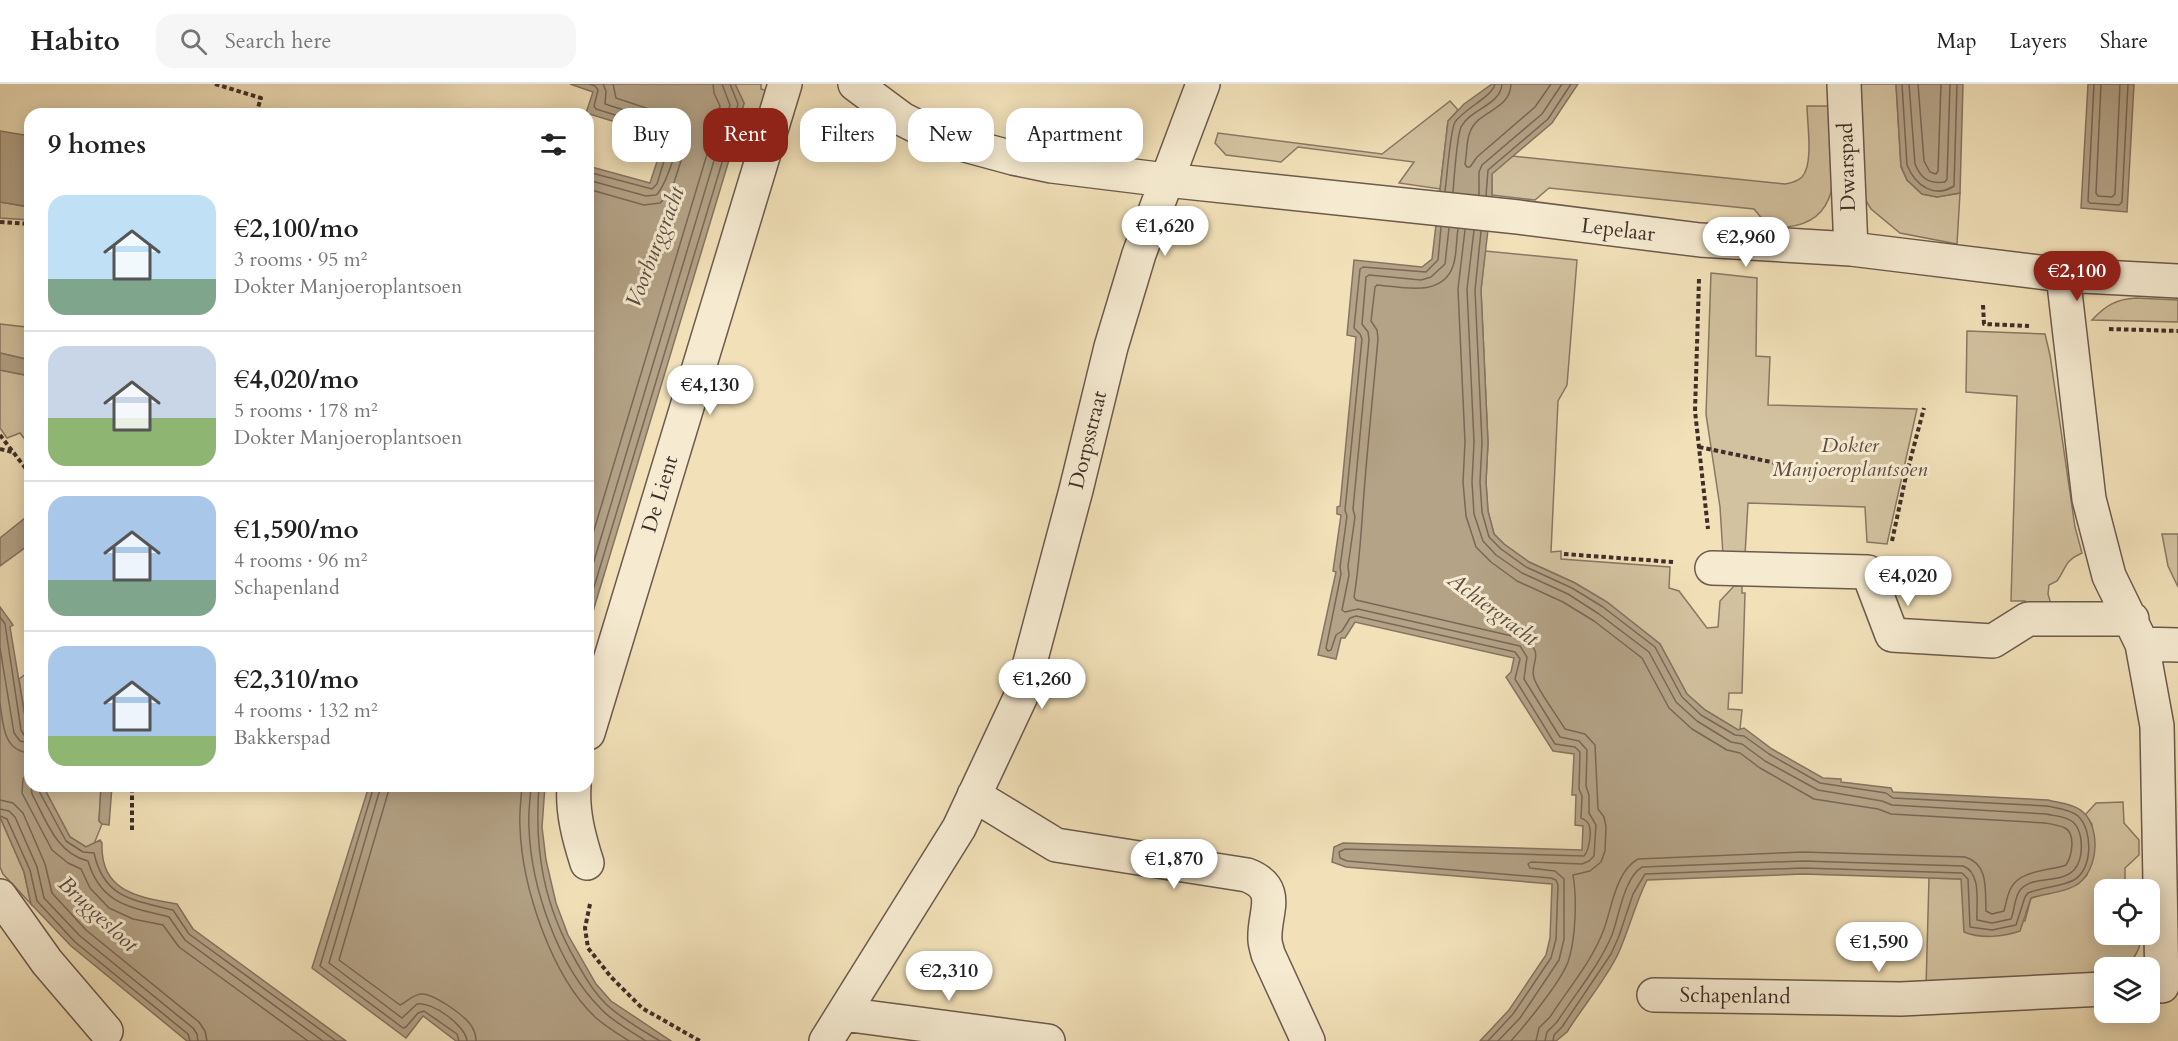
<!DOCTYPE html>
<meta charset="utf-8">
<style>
:root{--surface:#fff;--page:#f6f6f6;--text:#222;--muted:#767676;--line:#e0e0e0;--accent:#8f2418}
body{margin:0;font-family:Cardo,serif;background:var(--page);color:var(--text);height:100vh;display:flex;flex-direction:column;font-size:22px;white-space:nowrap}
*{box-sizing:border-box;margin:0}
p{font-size:20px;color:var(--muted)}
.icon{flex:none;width:33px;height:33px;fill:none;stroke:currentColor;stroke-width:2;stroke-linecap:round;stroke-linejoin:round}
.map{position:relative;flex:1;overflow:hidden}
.sheet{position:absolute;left:24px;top:24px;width:570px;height:684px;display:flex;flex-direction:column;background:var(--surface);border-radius:18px;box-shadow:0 3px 15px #0003}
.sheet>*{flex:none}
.top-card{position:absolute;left:612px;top:24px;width:570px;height:54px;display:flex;gap:12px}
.tools{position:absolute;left:2094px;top:795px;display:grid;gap:12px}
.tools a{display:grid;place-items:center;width:66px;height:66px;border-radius:12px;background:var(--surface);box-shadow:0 3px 15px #0003;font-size:30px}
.price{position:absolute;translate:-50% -51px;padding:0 14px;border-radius:21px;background:#fff;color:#222;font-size:20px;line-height:39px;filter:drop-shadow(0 2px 3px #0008)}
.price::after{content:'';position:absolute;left:50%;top:36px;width:18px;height:14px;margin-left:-9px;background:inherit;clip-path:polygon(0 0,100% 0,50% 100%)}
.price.active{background:var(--accent);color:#fff}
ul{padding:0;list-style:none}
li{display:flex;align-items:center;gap:18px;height:150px;padding:0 24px}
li+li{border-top:2px solid var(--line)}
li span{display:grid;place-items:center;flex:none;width:168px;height:120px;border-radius:18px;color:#555}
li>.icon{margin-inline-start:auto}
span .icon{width:72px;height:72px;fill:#fffc;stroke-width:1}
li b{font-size:26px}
h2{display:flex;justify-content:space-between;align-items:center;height:72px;padding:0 24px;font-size:26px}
.chip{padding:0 21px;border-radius:18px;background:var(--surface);box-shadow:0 3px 15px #0003;font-size:21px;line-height:54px}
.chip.active{background:var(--accent);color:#fff}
header{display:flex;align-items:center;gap:36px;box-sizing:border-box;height:84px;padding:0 30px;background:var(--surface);border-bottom:2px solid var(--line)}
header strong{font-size:28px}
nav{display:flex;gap:33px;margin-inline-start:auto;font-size:21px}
.search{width:420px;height:54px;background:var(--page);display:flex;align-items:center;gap:15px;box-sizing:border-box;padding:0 21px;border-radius:18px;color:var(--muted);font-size:22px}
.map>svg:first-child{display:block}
.green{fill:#d3c2a0;stroke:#897864;stroke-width:1.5}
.water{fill:#b4a387;stroke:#857461;stroke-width:1.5}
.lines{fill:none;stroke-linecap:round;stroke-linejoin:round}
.shore{stroke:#7a6858;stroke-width:1.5}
.minor-casing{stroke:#6c5a4d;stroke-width:36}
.path{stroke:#3f2e29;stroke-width:4;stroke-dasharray:4.5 3;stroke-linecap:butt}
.minor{stroke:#f6ebd1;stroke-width:33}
.labels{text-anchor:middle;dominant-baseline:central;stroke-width:6;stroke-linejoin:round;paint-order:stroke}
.street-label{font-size:21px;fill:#3f2e29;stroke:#f6ebd1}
.park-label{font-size:21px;font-style:italic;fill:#5d4c41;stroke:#f6ebd1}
.water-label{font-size:22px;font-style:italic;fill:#5c4b40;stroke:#f6ebd1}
</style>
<header>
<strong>Habito</strong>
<div class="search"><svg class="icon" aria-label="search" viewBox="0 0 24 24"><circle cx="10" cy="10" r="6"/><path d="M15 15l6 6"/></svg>Search here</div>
<nav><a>Map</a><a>Layers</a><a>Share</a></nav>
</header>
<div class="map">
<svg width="2178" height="957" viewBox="0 0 2178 957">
<rect width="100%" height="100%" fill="#f1e0b8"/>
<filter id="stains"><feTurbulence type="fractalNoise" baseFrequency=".00333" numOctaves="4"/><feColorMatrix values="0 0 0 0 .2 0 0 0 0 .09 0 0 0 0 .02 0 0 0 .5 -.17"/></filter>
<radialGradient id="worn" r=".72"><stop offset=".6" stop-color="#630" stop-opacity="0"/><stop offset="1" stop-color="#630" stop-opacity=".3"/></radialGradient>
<path class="green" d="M735 0H761V5L771 8 755 59 735 53 744 19Z
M1854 0H1896L1901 83 1907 96 1922 110 1937 113 1960 109 1957 160 1900 149 1871 125 1859 105Z
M1450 17 1458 26 1448 37 1440 105 1399 99 1414 78 1298 63 1281 78 1226 71 1215 59 1218 49 1382 70Z
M1807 22H1833C1834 77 1850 149 1769 143L1754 125 1549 104 1535 116 1492 111V89L1512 72 1785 100C1791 99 1798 97 1802 93 1814 80 1807 39 1807 22Z
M0 118 30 123V136L0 134Z
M1485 167 1577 176 1567 301 1558 317 1551 468 1561 467V475L1670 483 1669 504 1679 507 1707 544 1718 543 1720 517 1734 502H1742V509H1745L1742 609H1729L1728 625 1742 626 1740 645 1738 646 1705 626 1687 610 1660 560 1607 518 1575 499 1529 478 1504 460 1494 450 1488 427 1486 398 1488 359 1481 206Z
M1711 189 1757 194 1756 272 1770 273 1768 321 1917 325 1887 460 1867 458 1865 423 1748 419 1745 471H1723L1720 423 1706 330Z
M2136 214 2178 216V238L2092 236C2105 222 2116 215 2136 214Z
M0 240 26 243 30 249V276L0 269Z
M1967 247 2045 250 2050 271 2075 443 2082 469C2064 477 2067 483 2057 497L2049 501 2048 510 2051 520H2026L2025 517H2011L2017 312 1966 308Z
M0 286 30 292V362L20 349 7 354 0 344Z
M2162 450H2178V503L2168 482Z
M30 587V663L19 595Z
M43 702H101L99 737 102 740 94 760 86 763 70 753Z
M2123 718 2124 739 2139 756V771L2125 784V805L2104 806V850L2142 851C2140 864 2136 873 2126 883L2104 884V893L1926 903 1929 794 1962 795 2025 837 2031 814 2078 800 2087 791 2092 740 2085 731 2096 719Z
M0 733 24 788 31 820 3 790 0 783Z"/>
<path class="water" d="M570 0H735L744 19 729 76 588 544V82L650 99 665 53 586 29 593 8Z
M1492 0H1578L1552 39 1492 90V111L1481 206 1488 359 1486 398 1488 427 1494 450 1504 460 1529 478 1575 499 1607 518 1660 560 1687 610 1705 626 1738 646 1744 644 1772 665 1823 694 1841 695V698L1891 704 1893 708 2048 716C2059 719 2074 720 2083 728 2101 744 2098 785 2079 799 2066 809 2046 809 2031 814L2020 847C2003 853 1981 855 1964 848L1961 795 1803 790 1647 796C1635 820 1629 846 1618 870 1605 897 1583 922 1567 948L1556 957H1480L1509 926 1546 871 1550 854 1552 800 1346 783 1332 778 1334 763 1343 759 1582 766 1583 742 1575 741 1576 711H1572L1574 670 1553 667 1506 593 1511 588 1514 574 1355 538 1345 554H1341L1336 575 1318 571 1336 488 1333 487 1341 431 1337 430V423L1340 422 1356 253 1347 251 1354 176 1422 183 1432 175 1448 37 1464 20Z
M1896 0H1963L1960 109 1937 113 1922 110 1907 96 1901 82Z
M2088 0H2134L2127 128 2081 124Z
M0 47 30 52V123L0 118Z
M0 269 30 276V292L0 286Z
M30 430V460L0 482V454Z
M0 523 13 541 10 543 30 663V702H43L70 753 86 763 100 756 102 759C100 808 138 813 177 820L193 845 346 957H187L71 862 31 820 24 788 0 733Z
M101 702H112L109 741 102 740 99 737Z
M369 702H545L542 743 546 776 556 819 568 851 596 900 611 917 671 957H456L423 932 406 954 312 884Z"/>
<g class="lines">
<path class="shore" d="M1511 0C1510 27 1478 26 1470 48 1466 57 1467 71 1465 80L1467 83H1470L1477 73 1535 23 1551 0
M1902 0 1907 81C1915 101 1934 115 1954 102L1957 0
M1909 0 1915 80C1921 95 1929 100 1945 98L1947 95 1950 0
M1918 0 1924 77 1930 88 1936 90 1938 87 1941 0
M2094 0 2088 117 2090 119 2119 121 2122 118 2128 0
M2101 0 2096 109 2098 112 2112 113 2115 110 2120 0
M588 88 652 105 657 100 671 54 666 47 596 25 594 22 598 6 595 2 589 0
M588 96 646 112 656 111C664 105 679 63 678 52 677 47 674 44 670 41L605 20 606 7 603 0
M588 105 644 121 660 119 671 108 686 61V46L676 34 616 14 613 0
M1445 107C1447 94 1450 47 1455 38 1464 25 1493 12 1495 0
M1453 108C1454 95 1457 52 1461 43 1470 25 1501 21 1502 0
M1479 111V88L1482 81 1542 30 1562 0
M1486 112 1488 86 1548 35 1571 0
M1441 143 1438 176 1426 188 1363 183 1360 185 1354 244 1360 250 1362 255 1345 426 1347 432 1340 483 1341 490 1326 564 1328 567 1331 566 1336 551 1342 547 1350 534 1356 532 1515 568 1520 575 1515 595 1555 660 1575 663 1580 668 1579 705 1582 712 1581 734C1584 735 1588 738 1589 741 1592 749 1589 766 1584 772L1345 765 1339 768 1340 774 1347 777 1551 794 1556 796 1558 801 1556 855 1551 874 1513 930 1488 957
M1449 144 1445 180 1431 193 1421 196 1369 191 1366 193 1362 240 1368 248 1369 256 1353 425 1355 433 1348 482 1349 491 1342 526 1345 528 1358 525 1520 562 1527 573 1524 595 1560 653 1579 657 1587 666 1586 702 1589 711V729L1596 741 1594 772 1589 777 1582 780 1531 778 1528 780 1530 784 1555 787 1564 795V855L1559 876 1520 934 1498 957
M1458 145C1456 157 1457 171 1453 182 1442 214 1402 203 1377 201L1375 203 1371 237 1377 246 1378 255C1373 311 1367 366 1363 422 1361 452 1359 483 1354 513L1356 516 1525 555C1546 571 1529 579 1534 594 1537 605 1558 633 1565 645L1585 650 1595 661 1598 725 1604 733 1606 743 1605 767 1601 778 1590 787 1573 791C1577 815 1576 854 1568 878 1560 899 1526 940 1511 957
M1465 146 1458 205 1465 358 1463 398 1466 432 1476 463 1491 478 1517 497 1563 518 1594 537 1642 574 1669 624 1692 645 1727 666 1740 669 1760 684 1814 715 1878 725 1891 730 2045 739C2051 740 2059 741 2065 744 2076 750 2072 772 2066 781 2049 787 2020 786 2011 804 2007 811 2006 820 2004 827L1992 830 1986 827C1985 806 1989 780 1965 773L1803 768 1638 775C1616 787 1612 823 1604 845 1593 876 1568 905 1550 933L1539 944 1536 957
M1474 146 1467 205 1474 358 1472 398 1474 430 1483 457 1496 471 1522 489 1568 510 1599 530 1649 568 1676 618 1697 637 1731 658 1742 660 1765 677 1818 706 1882 717 1892 721 2046 730C2054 732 2066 732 2073 738 2084 748 2084 775 2074 786 2060 800 2035 791 2021 805 2014 812 2015 826 2011 835L1992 839 1977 836C1976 819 1982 789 1963 782L1803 777 1642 783C1624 794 1619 832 1612 851 1599 882 1575 910 1557 938L1547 948 1545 957
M1481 147 1475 206 1482 358 1480 398 1482 428 1489 453 1501 465 1526 483 1572 504 1603 523 1655 563 1682 613 1701 631 1735 651 1744 652 1769 670 1820 699 1886 709 1893 714 2047 722C2056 724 2070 725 2078 732 2093 746 2093 785 2074 796 2060 803 2043 803 2028 809L2025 813 2016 841 1992 846 1970 843 1968 795 1962 789 1803 784 1645 790 1633 810 1619 852 1611 870 1562 943 1554 951 1553 957
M588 466 714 47 720 22 714 9 713 0
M588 497 722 50 730 21 722 0
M588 523 730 52 738 20 730 0
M0 533 5 540 21 646 24 651 30 652
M0 564 14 649 20 657 30 659
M0 619C3 640 3 667 30 669
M30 685 23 695 22 709 52 766 68 779 81 785 90 804 109 824 133 835 163 841 179 863 308 957
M31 702 32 710C46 736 56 769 88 777 101 821 131 823 169 833L185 856 323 957
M38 702 39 707 66 757 83 768 94 769C104 815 134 816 173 826L189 850 336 957
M374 702 320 882 403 944 406 943 418 929 424 927 457 950 459 957
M381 702 329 879 402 934 417 920C432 917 466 942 467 957
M390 702 339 876 400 921C407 918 412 911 421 910 433 909 466 932 472 943 475 948 476 952 476 957
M522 702C521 716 519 730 520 743 522 803 551 891 595 933 605 942 618 950 629 957
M531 702C530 716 528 730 529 744 531 803 558 882 601 925 613 938 631 947 646 957
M539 702C534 768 544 822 577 879 586 894 594 909 607 921 622 935 642 946 660 957
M0 716 13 719 23 729 45 780 52 809 86 846 199 938 205 947 207 957
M0 725 9 727 15 733 37 783 44 814 80 852 193 944 197 950 198 957
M0 732 7 735 30 786 37 817 75 858 188 950 190 957"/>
<g class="minor-casing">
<path id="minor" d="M855 0 902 35 928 48 954 58 1013 74 1052 82 1166 96 1518 133 1700 156 1851 165 2063 191 2178 197
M1844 0 1851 165
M2063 191 2089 415 2109 492 2142 560 2157 642 2162 902
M1712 484 1868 488 1892 551 1993 557 2028 535H2132
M2142 560 2178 561
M588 649 785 0
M574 702C572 728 579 754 587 779
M974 711 1056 761 1247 791C1283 805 1263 829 1265 856 1265 860 1267 865 1268 870L1308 957
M0 812 47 878 106 947
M1654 911 1901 915 2104 905
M843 930 1048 957
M826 957 959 744 1021 612 1076 406 1111 263 1139 170 1203 0"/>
</g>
<path class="path" d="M215 0 261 14 256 30
M0 138 30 140
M1699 195 1695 327 1708 445
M1983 221 1984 240 2029 242
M2109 245 2178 247
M0 351 30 390
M1699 363 1810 386 1862 382 1906 392
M0 365 12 368
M1892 457 1906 392 1924 324
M1564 470 1673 478
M132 746V702
M590 820 585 844 588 864 611 893 642 924 700 957"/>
<use href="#minor" class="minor"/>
</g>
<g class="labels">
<g class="street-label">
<text transform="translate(1847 83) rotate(-92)">Dwarspad</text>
<text transform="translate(1618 146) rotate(7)">Lepelaar</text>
<text transform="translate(1088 356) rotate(-76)">Dorpsstraat</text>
<text transform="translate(660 410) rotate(-73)">De Lient</text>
<text transform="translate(1735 912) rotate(1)">Schapenland</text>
</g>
<g class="park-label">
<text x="1850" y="361">Dokter<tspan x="1850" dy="24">Manjoeroplantsoen</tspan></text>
</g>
<g class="water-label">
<text transform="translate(655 163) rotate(-69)">Voorburggracht</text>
<text transform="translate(1493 525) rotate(37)">Achtergracht</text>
<text transform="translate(98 830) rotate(43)">Bruggesloot</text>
</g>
</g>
<rect width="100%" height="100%" filter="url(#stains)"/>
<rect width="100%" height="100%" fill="url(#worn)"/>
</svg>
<div class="tools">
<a><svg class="icon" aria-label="locate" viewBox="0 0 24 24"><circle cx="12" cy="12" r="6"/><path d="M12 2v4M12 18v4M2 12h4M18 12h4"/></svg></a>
<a><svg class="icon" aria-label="layers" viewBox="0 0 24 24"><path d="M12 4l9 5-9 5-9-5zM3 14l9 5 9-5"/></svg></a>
</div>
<b class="price" style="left:1165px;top:173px">€1,620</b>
<b class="price" style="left:1746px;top:184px">€2,960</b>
<b class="price active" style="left:2077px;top:218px">€2,100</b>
<b class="price" style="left:710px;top:332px">€4,130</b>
<b class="price" style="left:1908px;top:523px">€4,020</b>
<b class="price" style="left:1042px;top:626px">€1,260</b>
<b class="price" style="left:1174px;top:806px">€1,870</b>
<b class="price" style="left:1879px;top:889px">€1,590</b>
<b class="price" style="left:949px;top:918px">€2,310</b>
<div class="top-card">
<a class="chip">Buy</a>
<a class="chip active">Rent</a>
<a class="chip">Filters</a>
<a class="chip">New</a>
<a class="chip">Apartment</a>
</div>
<section class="sheet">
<h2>9 homes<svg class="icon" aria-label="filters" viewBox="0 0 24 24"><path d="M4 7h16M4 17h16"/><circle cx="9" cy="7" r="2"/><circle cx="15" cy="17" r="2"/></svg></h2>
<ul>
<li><span style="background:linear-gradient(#bfe0f5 70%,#7fa58c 0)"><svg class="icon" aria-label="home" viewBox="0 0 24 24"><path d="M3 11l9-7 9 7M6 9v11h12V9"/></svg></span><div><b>€2,100/mo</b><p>3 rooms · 95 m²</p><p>Dokter Manjoeroplantsoen</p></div></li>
<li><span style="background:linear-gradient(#c9d6e8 60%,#8fb573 0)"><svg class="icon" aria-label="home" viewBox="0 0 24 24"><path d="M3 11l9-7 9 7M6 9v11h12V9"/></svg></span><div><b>€4,020/mo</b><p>5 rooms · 178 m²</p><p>Dokter Manjoeroplantsoen</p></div></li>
<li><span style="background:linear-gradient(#a9c7e8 70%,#7fa58c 0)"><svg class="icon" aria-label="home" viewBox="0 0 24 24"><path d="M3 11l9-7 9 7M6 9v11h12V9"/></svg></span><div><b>€1,590/mo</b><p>4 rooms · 96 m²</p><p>Schapenland</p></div></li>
<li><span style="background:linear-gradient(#a9c7e8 75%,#8fb573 0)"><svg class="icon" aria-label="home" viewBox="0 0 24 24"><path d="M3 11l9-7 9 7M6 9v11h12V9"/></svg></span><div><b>€2,310/mo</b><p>4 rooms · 132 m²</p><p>Bakkerspad</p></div></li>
</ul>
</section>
</div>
